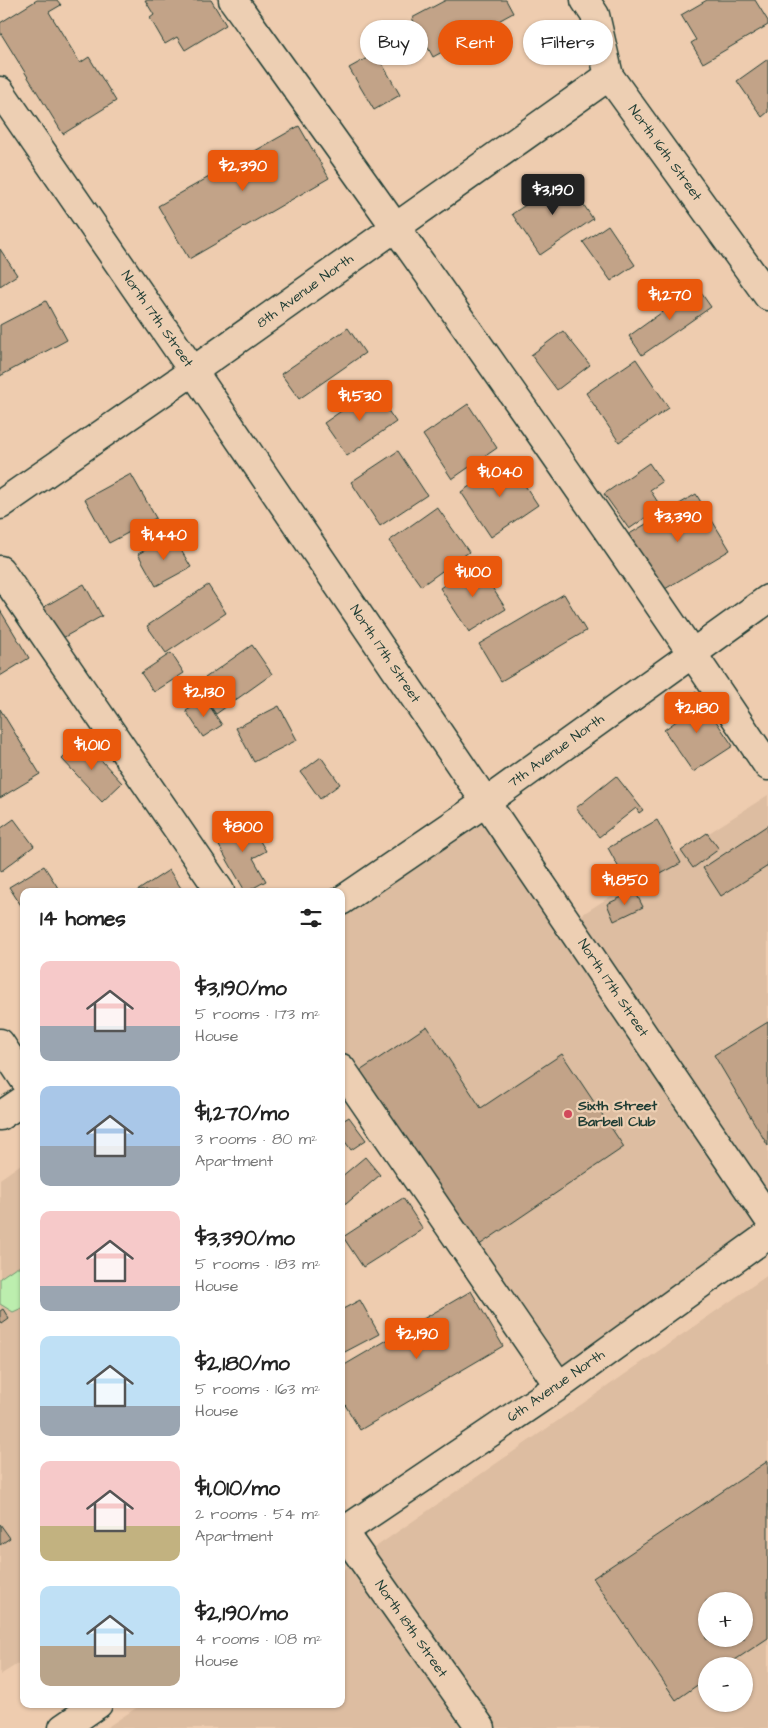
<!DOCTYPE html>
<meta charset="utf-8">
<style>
:root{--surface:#fff;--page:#f2f2f2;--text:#222;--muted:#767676;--accent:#ea580c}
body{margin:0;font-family:"Architects Daughter",sans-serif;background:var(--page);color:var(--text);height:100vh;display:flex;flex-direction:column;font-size:19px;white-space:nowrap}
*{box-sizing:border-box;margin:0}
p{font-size:16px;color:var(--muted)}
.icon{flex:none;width:28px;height:28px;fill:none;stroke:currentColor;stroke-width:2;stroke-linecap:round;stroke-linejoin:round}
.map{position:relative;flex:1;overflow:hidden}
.drawer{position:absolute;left:20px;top:888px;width:325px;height:820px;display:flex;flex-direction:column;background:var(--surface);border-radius:10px;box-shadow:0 1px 4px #0004}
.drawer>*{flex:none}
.hud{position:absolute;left:360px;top:20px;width:332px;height:45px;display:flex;gap:10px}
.fabs{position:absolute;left:698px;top:1592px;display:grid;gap:10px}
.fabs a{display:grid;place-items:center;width:55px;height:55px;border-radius:50%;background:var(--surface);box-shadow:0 1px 4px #0004;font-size:25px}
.price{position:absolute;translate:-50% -42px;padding:0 11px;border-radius:5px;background:var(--accent);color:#fff;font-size:16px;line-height:32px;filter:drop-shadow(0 1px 2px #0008)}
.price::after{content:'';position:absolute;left:50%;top:30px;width:15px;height:11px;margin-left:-8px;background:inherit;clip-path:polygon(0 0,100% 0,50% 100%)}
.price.selected{background:#222;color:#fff}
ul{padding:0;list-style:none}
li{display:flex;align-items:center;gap:15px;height:125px;padding:0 20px}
li span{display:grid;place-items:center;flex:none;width:140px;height:100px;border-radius:10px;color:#555}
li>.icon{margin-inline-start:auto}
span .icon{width:60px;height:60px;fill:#fffc;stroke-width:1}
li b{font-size:21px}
h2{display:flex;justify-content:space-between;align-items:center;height:60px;padding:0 20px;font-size:21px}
.pill{padding:0 18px;border-radius:22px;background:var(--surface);box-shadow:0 1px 4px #0004;font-size:18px;line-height:45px}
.pill.selected{background:var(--accent);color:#fff}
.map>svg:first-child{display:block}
.built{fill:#ddbda1;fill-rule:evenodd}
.green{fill:#bceeae;stroke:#6e9671}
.building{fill:#c2a388;stroke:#1f3d34;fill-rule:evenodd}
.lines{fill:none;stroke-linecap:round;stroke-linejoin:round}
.minor-casing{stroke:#1f3d34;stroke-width:31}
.major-casing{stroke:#1f3d34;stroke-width:31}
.minor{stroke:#edcfb3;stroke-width:28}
.major{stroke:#edcfb3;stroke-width:28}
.poi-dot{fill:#d1495b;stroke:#edcfb3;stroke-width:2}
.labels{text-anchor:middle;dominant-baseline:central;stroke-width:4.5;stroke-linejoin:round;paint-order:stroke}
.street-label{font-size:14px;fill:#1f3d34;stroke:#edcfb3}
.poi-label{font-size:14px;font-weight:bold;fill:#1f3d34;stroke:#edcfb3;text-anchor:start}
</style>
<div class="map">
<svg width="768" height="1728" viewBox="0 0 768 1728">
<rect width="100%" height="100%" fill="#eeccaf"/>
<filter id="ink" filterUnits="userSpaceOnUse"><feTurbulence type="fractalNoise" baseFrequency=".02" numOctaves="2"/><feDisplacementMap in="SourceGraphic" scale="10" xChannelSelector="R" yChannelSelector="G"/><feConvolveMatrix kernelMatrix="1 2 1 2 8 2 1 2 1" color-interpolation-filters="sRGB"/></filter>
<g filter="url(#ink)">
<path class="built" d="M768 795V1239L559 1386 341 1068V901L486 802 569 923Z
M24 1162V1660L0 1675V1179Z
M768 1275V1728H106L142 1704H341V1571ZM706 1601H744V1639H706ZM706 1666H744V1704H706Z"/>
<path class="green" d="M16 1267H24V1307L13 1312 0 1304V1278Z"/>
<path class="building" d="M37 0H57L61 5 49 12 80 63 89 57 116 101 63 134 0 32V23Z
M145 0H211L226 25 185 50 177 37 165 44 150 18 154 15Z
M446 0H506L513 13 433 57 412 18Z
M707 0H755L768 21V25L703 63 691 43 696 40 681 15Z
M376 53 400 95 374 110 349 68Z
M768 59V112L762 117 737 81Z
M299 126 329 178 189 259 158 206Z
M566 178 593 219 540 255 512 214Z
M608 225 635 265 611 281 583 242Z
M0 249 17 275 0 286Z
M697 287 711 307 642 355 629 336Z
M46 301 67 340 0 376V325Z
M348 328 365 353 299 399 281 374Z
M563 331 590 365 557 390 531 355Z
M636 359 669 408 619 442 586 393Z
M373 389 396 422 347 456 324 423Z
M468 404 497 448 452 479 423 435Z
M398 451 427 495 380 526 351 482Z
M508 460 538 505 491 537 461 492Z
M649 463 662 482 650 490 661 507 629 529 604 494Z
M131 474 156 518 109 543 85 499Z
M696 494 730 550 660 592 626 536Z
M437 507 469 552 421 586 389 541Z
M172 535 191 567 156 586 138 554Z
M477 564 506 609 469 632 440 588Z
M84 584 102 616 59 640 42 608Z
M208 585 226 613 166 653 147 626Z
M564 594 586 631 501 681 479 644Z
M0 610 29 658 0 676Z
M252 645 272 674 216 714 195 685Z
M171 653 184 673 154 692 141 673Z
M696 692 733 746 693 772 664 730 682 717 675 707Z
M205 699 222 725 203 737 186 711Z
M279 706 297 740 254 762 236 728Z
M0 709 40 774 0 798Z
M83 740 122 783 102 802 62 759Z
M321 757 340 784 320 799 301 772Z
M616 776 643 810 639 813 636 808 599 837 576 808Z
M246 818 266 851 253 858 266 881 248 891H245L214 837Z
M14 819 34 846 0 872V829Z
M657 820 681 863 631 890 608 848Z
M768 825V866L721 896 703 868Z
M707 833 719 849 693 868 681 851Z
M44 866 60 891H24V910L9 887Z
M169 870 183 891H137Z
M635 891 643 907 614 921 607 904Z
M768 1022V1146L714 1055Z
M427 1026 481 1108 562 1054 624 1147 475 1248 357 1073Z
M349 1117 366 1140 351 1150 341 1136V1122Z
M365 1157 380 1175 346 1204 341 1198V1177Z
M403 1198 423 1229 363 1267 343 1237Z
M471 1291 503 1346 360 1430 341 1398V1367Z
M360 1300 379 1334 341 1354V1310Z
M3 1309 9 1319 2 1324 0 1321V1311Z
M768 1461V1638L726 1666H706V1679L676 1700 593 1578ZM706 1601H744V1639H706Z
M0 1524 10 1538 0 1545Z"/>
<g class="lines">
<g class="minor-casing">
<path id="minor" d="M233 0C415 253 595 507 768 766
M585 0 595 15 609 76 768 296
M0 91 193 371 768 1218
M0 505 193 371 609 76
M0 570 220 891
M341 901 486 802 768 599
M0 1043 24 1079
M341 1068 559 1386
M0 1116 24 1100
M341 1529 481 1728"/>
</g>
<g class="major-casing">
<path id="major" d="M341 1533 559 1386 768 1235
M63 1728 98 1704"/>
</g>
<use href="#minor" class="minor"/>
<use href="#major" class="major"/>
</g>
</g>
<circle class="poi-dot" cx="568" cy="1114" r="5"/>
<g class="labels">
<g class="street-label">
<text transform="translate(665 153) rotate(54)">North 16th Street</text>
<text transform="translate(305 291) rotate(-36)">8th Avenue North</text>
<text transform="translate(157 319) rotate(55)">North 17th Street</text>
<text transform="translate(385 654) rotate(56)">North 17th Street</text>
<text transform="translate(556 751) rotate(-36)">7th Avenue North</text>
<text transform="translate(613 988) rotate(56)">North 17th Street</text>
<text transform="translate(556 1386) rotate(-35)">6th Avenue North</text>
<text transform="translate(411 1629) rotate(55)">North 18th Street</text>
</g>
<g class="poi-label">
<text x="578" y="1106">Sixth Street<tspan x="578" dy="16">Barbell Club</tspan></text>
</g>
</g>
</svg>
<div class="fabs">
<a>+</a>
<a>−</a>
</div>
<b class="price" style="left:243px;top:192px">$2,390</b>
<b class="price selected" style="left:553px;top:216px">$3,190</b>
<b class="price" style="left:670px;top:321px">$1,270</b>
<b class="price" style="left:360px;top:422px">$1,530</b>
<b class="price" style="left:500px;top:498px">$1,040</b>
<b class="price" style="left:678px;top:543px">$3,390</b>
<b class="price" style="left:164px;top:561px">$1,440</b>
<b class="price" style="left:473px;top:598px">$1,100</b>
<b class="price" style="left:204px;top:718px">$2,130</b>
<b class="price" style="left:697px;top:734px">$2,180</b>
<b class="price" style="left:92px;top:771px">$1,010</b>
<b class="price" style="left:243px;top:853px">$800</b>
<b class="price" style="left:625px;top:906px">$1,850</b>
<b class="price" style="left:417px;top:1360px">$2,190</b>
<div class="hud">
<a class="pill">Buy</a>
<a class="pill selected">Rent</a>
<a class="pill">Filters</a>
</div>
<section class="drawer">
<h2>14 homes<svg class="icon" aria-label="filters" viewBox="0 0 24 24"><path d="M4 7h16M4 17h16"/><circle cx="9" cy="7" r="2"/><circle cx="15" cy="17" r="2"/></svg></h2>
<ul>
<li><span style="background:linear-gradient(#f6c9c9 65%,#9aa5b1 0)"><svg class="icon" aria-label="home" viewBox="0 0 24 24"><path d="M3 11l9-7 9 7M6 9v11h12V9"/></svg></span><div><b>$3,190/mo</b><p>5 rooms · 173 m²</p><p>House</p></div></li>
<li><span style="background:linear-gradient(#a9c7e8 60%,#9aa5b1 0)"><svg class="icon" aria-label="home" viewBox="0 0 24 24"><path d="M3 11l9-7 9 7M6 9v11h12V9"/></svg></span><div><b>$1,270/mo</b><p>3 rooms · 80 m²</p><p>Apartment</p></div></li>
<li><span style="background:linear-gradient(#f6c9c9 75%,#9aa5b1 0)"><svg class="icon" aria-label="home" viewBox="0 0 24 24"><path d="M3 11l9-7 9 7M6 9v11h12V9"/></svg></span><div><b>$3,390/mo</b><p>5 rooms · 183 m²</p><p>House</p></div></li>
<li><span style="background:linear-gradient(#bfe0f5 70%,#9aa5b1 0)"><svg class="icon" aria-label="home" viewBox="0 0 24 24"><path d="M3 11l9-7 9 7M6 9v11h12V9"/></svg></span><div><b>$2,180/mo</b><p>5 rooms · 163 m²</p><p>House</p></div></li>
<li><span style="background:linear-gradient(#f6c9c9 65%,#c2b280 0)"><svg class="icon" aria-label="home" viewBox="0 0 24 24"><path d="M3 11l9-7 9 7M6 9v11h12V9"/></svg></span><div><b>$1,010/mo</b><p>2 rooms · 54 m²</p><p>Apartment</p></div></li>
<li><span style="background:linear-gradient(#bfe0f5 60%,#b9a48a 0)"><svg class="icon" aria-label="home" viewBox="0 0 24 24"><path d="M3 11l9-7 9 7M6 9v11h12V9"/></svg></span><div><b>$2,190/mo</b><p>4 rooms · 108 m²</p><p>House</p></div></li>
</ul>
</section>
</div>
